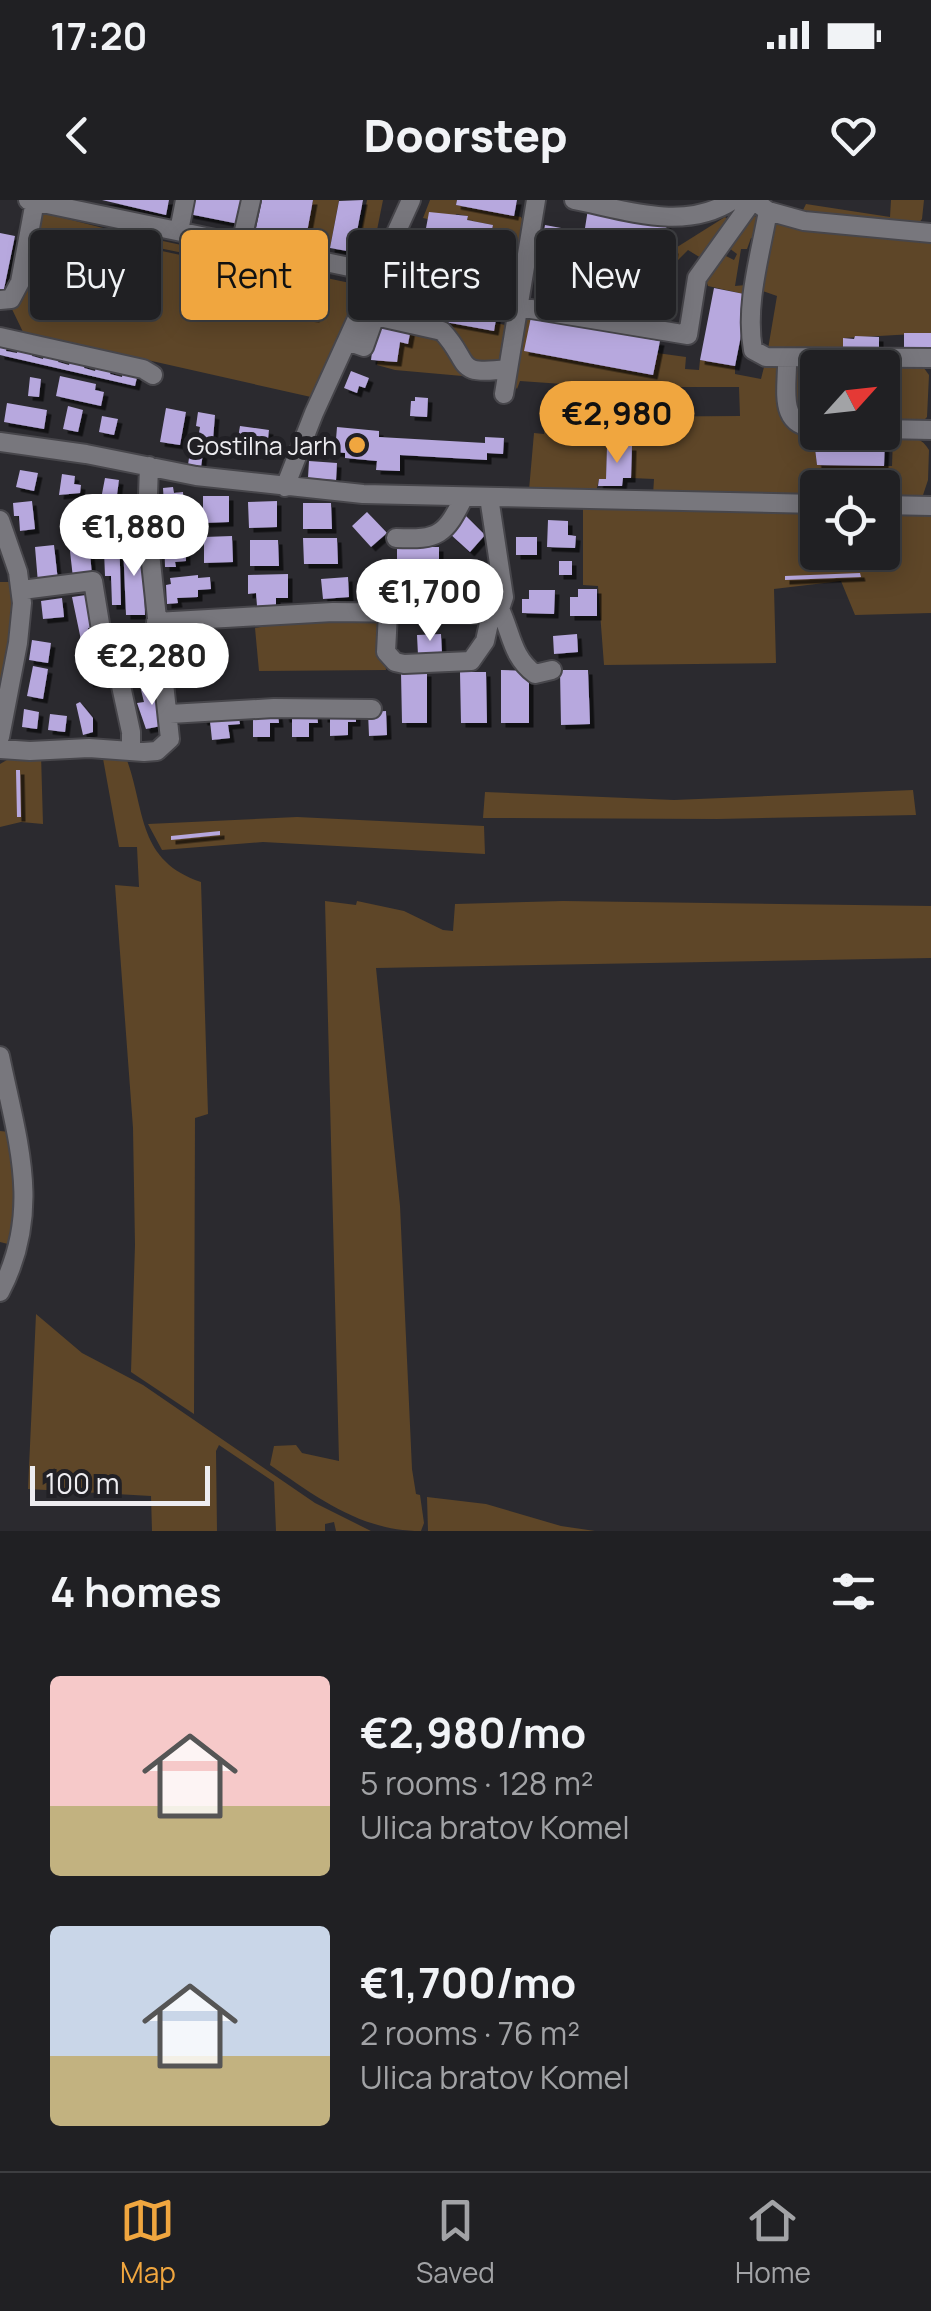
<!DOCTYPE html>
<meta charset="utf-8">
<style>
:root{--surface:#202023;--page:#2d2d30;--text:#f1f3f6;--muted:#a2a3a6;--line:#3d3e41;--accent:#f0a63f}
body{margin:0;font-family:Manrope,sans-serif;background:var(--page);color:var(--text);height:100vh;display:flex;flex-direction:column;font-size:38px;white-space:nowrap}
*{box-sizing:border-box;margin:0}
p{font-size:32px;color:var(--muted)}
.icon{flex:none;width:55px;height:55px;fill:none;stroke:currentColor;stroke-width:2;stroke-linecap:round;stroke-linejoin:round}
.map{position:relative;height:1331px;overflow:hidden}
.side{display:flex;flex-direction:column;background:var(--surface);flex:1}
.side>*{flex:none}
.guide{position:absolute;left:30px;top:30px;width:872px;height:90px;display:flex;gap:20px}
.needle{width:65px;rotate:63deg}
.tools{position:absolute;left:800px;top:150px;display:grid;gap:20px}
.tools a{display:grid;place-items:center;width:100px;height:100px;border-radius:10px;background:var(--surface);box-shadow:0 5px 25px #0003,0 0 0 2px var(--line);font-size:50px}
.scale{position:absolute;left:30px;bottom:25px;width:180px;box-sizing:border-box;padding-left:10px;border:5px solid #edecf0;border-top:0;font-size:28px;line-height:35px;white-space:nowrap;color:#edecf0;-webkit-text-stroke:8px #212025;paint-order:stroke}
.price{position:absolute;translate:-50% -85px;padding:0 22px;border-radius:35px;background:#fff;color:#222;font-size:32px;line-height:65px;filter:drop-shadow(0 2px 5px #0008)}
.price::after{content:'';position:absolute;left:50%;top:60px;width:30px;height:22px;margin-left:-15px;background:inherit;clip-path:polygon(0 0,100% 0,50% 100%)}
.price.current{background:var(--accent);color:#111}
ul{padding:0;list-style:none}
li{display:flex;align-items:center;gap:30px;height:250px;padding:0 50px}
li span{display:grid;place-items:center;flex:none;width:280px;height:200px;border-radius:10px;color:#555}
li>.icon{margin-inline-start:auto}
span .icon{width:120px;height:120px;fill:#fffc;stroke-width:1}
li b{font-size:42px}
h2{display:flex;justify-content:space-between;align-items:center;height:120px;padding:0 50px;font-size:42px}
.tag{padding:0 35px;border-radius:10px;background:var(--surface);box-shadow:0 5px 25px #0003,0 0 0 2px var(--line);font-size:35px;line-height:90px}
.tag.current{background:var(--accent);color:#111}
.status{display:flex;justify-content:space-between;align-items:center;height:70px;padding:0 50px;background:var(--surface);direction:ltr}
.status svg{height:28px;fill:currentColor}
header{display:flex;justify-content:space-between;align-items:center;height:130px;padding:0 50px;background:var(--surface);font-size:45px;font-weight:800}
.menu{display:flex;justify-content:space-around;align-items:center;height:140px;border-top:2px solid var(--line);background:var(--surface);font-size:28px;color:var(--muted)}
.menu a{display:grid;justify-items:center;gap:5px}
.menu .current{color:var(--accent)}
.map>svg:first-child{display:block}
.green{fill:#5e4628}
.building{fill:#b7a8de;filter:url(#shadow)}
.lines{fill:none;stroke-linecap:round;stroke-linejoin:round}
.minor-casing{stroke:#47464b;stroke-width:22}
.minor{stroke:#78777d;stroke-width:18}
.poi-dot{fill:#f0a63f;stroke:#212025;stroke-width:4}
.labels{text-anchor:middle;dominant-baseline:central;stroke-width:10;stroke-linejoin:round;paint-order:stroke}
.poi-label{font-size:25px;fill:#edecf0;stroke:#212025;text-anchor:end}
</style>
<div class="status"><b>17:20</b><svg viewBox="0 0 49 12"><path d="M0 12V9h3v3zM5 12V6h3v6zM10 12V3h3v9zM15 12V0h3v12zM26 1h20v11H26zM47 4h2v5h-2z"/></svg></div>
<header><svg class="icon" aria-label="back" viewBox="0 0 24 24"><path d="M15 5l-7 7 7 7"/></svg>Doorstep<svg class="icon" aria-label="heart" viewBox="0 0 24 24"><path d="M12 20l-8-8c-3-5 5-10 8-4 3-6 11-1 8 4z"/></svg></header>
<div class="map">
<svg width="931" height="1331" viewBox="0 0 931 1331">
<defs>
<filter id="shadow"><feDropShadow dx="4.5" dy="4.5" stdDeviation="0" flood-color="#0009"/></filter>
</defs>
<rect width="100%" height="100%" fill="#2b2a2f"/>
<path class="green" d="M313 0H339L330 48 305 43Z
M367 0H383L372 55 357 52Z
M430 0H457L456 5 521 17 525 25 522 45 515 44 513 54 523 56 511 97 505 96 506 65 498 64V57L489 52 493 25 467 20 468 16 456 14 455 17 429 13 428 19 423 18Z
M891 0H924L922 19 918 24 805 12 803 10 806 4 890 17Z
M38 7 49 8 48 14 111 30 110 40 209 61V68L242 74 247 55 304 65 303 73 350 83 353 76 362 77 361 85 311 197 23 132 10 105Z
M755 16 759 18 758 37 751 38 747 49H741L735 86 746 85 744 94 708 86 706 80 724 55 734 60 737 54 729 48 744 26Z
M725 17 729 20 701 58 688 50 671 67 674 49Z
M773 21 931 38V133L844 138 843 156 768 149 777 96 760 90Z
M116 31 233 56 232 63 115 39Z
M382 94 381 113 494 130 496 123 505 125 498 166C459 174 466 153 444 131L379 114Z
M531 117 525 151 653 175 657 153 686 157 685 169 699 170 700 160 735 166V174L761 179 765 163 777 165 783 171 785 212 813 232 817 265 892 266 893 237C908 237 921 235 929 250L928 280 922 298 883 297 882 288H818L817 296 653 295 654 279 631 278 632 246 607 245 606 279H599L596 292 529 290 534 233 544 234 545 229H601L602 217 740 216 739 187H605L520 181 517 189 513 184 523 121Z
M411 126 431 130 496 179 395 170 377 165 378 158 397 161 400 142 408 143Z
M800 164H921L929 175 927 217 921 223 883 225 882 168H818L817 224 793 215V170Z
M583 306 817 313 818 352H882L883 314 931 315V413L855 415 841 381 774 389 776 463 604 465 598 386 583 385Z
M0 382H15L17 389 0 508Z
M312 418 378 420 382 426 386 470 259 471 255 428Z
M102 553 125 555C146 607 135 660 201 682L208 914 195 918 194 1214 131 1172 135 1045 133 928 115 685 139 687 137 647H119Z
M41 554 43 624 21 622 0 627V564L12 557Z
M913 590 916 615 717 619 483 618 485 592 674 600Z
M297 617 484 626 485 654 263 642 162 650 148 624Z
M325 701 356 705 357 701 404 711 443 730 453 731 455 704 563 701 931 706V758L376 768 400 1006 412 1269 416 1294 420 1295 424 1323 421 1331C361 1331 318 1298 270 1265L274 1246 296 1245 302 1253 339 1261Z
M0 931 10 932 14 947 16 1046 0 1042Z
M36 1114 82 1153 143 1185 315 1303 371 1331H336L334 1322 325 1324V1331H276L274 1282 219 1245 216 1251 217 1331H152L151 1296 28 1289Z
M427 1297 486 1304 561 1326 595 1331H428Z"/>
<path class="building" d="M102 0H169L166 15Z
M192 0H244L239 24 189 14Z
M262 0H313L305 43 255 33Z
M363 0 353 52 330 48 339 1Z
M457 0H517L514 16 456 5Z
M588 9 667 24 663 44 585 28Z
M429 12 468 16 467 20 493 25 488 50 481 49V52L424 39Z
M545 25 674 49 668 83 539 59Z
M0 33 15 36 4 89H0Z
M714 88 749 95 735 166 700 160Z
M389 89 498 108 494 131 385 111Z
M301 103 317 106 315 118 298 115Z
M531 117 660 141 653 175 524 151Z
M376 121 411 128 408 144 400 142 397 162 371 160Z
M904 133H931V153L904 152Z
M855 136 879 137V153L843 156V138L854 139Z
M0 142 7 144 6 151 17 153 18 146 33 149 32 156 43 159 45 152 60 155 58 162 69 165 71 158 86 161 84 168 95 171 97 164 112 167 110 174 122 177 123 170 138 173 135 186 0 155Z
M351 171 369 178 365 188 359 186 357 193 344 188Z
M60 176 96 184 95 190 104 192 101 206 56 196Z
M30 177 41 179 39 197 28 196Z
M415 197 428 198 427 217 410 216 411 201H415Z
M7 203 47 210 44 229 4 222Z
M68 206 83 210 78 232 63 229Z
M166 208 186 212 180 245 160 242Z
M198 212 215 215 212 252 196 250 200 227 196 226Z
M102 216 118 219 114 235 99 232Z
M240 226 269 230 266 255 236 250Z
M337 227 379 231V237L485 243V237L504 238 503 254 487 253V260L400 255V271L376 270 377 261 345 258V253L335 252Z
M813 232 859 233V238H885L884 266 817 265Z
M607 245 632 246 631 278H623L622 286H598L599 279H606Z
M190 251 203 253 201 267 188 265Z
M309 261 337 263 336 280 308 278Z
M20 270 38 273 34 291 16 287Z
M62 274 75 276 74 284 81 285 80 293 59 295Z
M105 278 119 280 116 302 101 299Z
M173 287 174 293 183 292 184 315 165 321 163 288Z
M203 296H229V322L203 323Z
M32 301 35 329 20 331 19 316H14L13 303Z
M277 301V327L249 328 248 302Z
M127 302H138L139 321 128 322Z
M303 303H331L332 329H303Z
M367 312 387 333 371 347 352 326Z
M465 315 485 335 470 352 449 333Z
M548 320 568 321V335L576 336 575 348 547 347Z
M119 325 121 405H112L111 376H105L103 326Z
M164 333 185 337 186 361 175 362 176 367H165Z
M232 336 233 362 204 363V337Z
M516 337H537V355H516Z
M303 338H337L338 364H304Z
M89 340 92 376 73 378 69 342Z
M250 340H278L279 366H250Z
M142 342 145 415H126L123 343Z
M54 345 58 381 38 383 35 347Z
M397 347H439V359H397Z
M559 361H572V375H559Z
M860 373 861 377 785 380V376Z
M288 374V398H276V405L257 406 256 393 248 394V375Z
M198 375V378L210 377 211 389 198 390V397L177 398 178 403 167 404 166 385 171 384 170 378Z
M348 377 349 397 323 399 321 379Z
M393 380 422 381V394L403 393V401L392 400Z
M359 381H382V399H359Z
M482 382V397L450 398V383Z
M578 389H597V416H570V397H578Z
M529 390H555L554 414 522 413V399H529Z
M93 394 98 427 88 428 90 439 81 440 72 397Z
M62 398 64 417 43 419 41 401Z
M202 425 203 430 210 429 212 441 180 445 178 428Z
M145 430 150 457 134 460 131 441 136 440 135 432Z
M441 434 442 454 418 455 417 435Z
M577 434 578 452 554 454 553 436Z
M32 440 51 443 48 463 29 460Z
M101 447 107 479 89 483 83 451Z
M203 452 205 470 183 472 182 454Z
M33 466 48 469 43 499 27 496Z
M501 470 529 471V523H501Z
M560 470H588L590 524 561 525Z
M401 472H427V523H402Z
M460 472H486L487 523H461Z
M158 486 166 525 146 529 137 503 144 502 141 490Z
M80 502 93 518V532L83 535 76 504Z
M24 509 39 512 37 529 22 527Z
M386 511 387 535 369 536 368 512Z
M284 513 317 514 318 523H309V537H292V518H285Z
M323 513H356V522H348V535L330 536V518H323Z
M50 514 67 516 65 532 48 530Z
M238 514 240 524 228 525 230 538 212 540 210 521H203L202 516Z
M278 514 279 523H270V537H253V518Z
M16 570H20L21 617H17Z
M220 631V635L171 640V636Z"/>
<g class="lines">
<g class="minor-casing">
<path id="minor" d="M28 0 378 73 519 107 688 135 697 78 753 0
M574 0C626 10 685 32 733 0
M753 0 768 11C760 56 745 105 753 150L766 157 931 158
M768 11 804 21 931 33
M179 31 185 0
M241 44 251 0
M0 100 11 99 20 82 35 1
M0 137 143 169 153 175
M347 141 364 147 375 116 442 131C472 163 453 176 507 169
M787 158C788 189 776 227 818 228
M504 194 536 0
M882 229 931 230
M0 242 86 254 196 276 363 294 818 304
M285 287 314 213 411 0
M882 305 931 306
M0 320 18 372 22 403 18 443 0 537
M396 338C439 340 445 335 464 297
M22 390 93 381 104 448
M500 409C512 435 512 457 535 474L552 470
M388 413 386 452 395 462 404 464 471 461 485 441 491 414
M156 422 333 412 491 414 500 409 504 397 489 297
M110 435 131 532V551
M170 514 274 508 372 509
M0 549 30 551 89 548 144 552 157 551 170 539 147 325 149 266
M0 856C17 940 43 1011 0 1092"/>
</g>
<use href="#minor" class="minor"/>
</g>
<circle class="poi-dot" cx="357" cy="245" r="10"/>
<g class="labels">
<g class="poi-label">
<text x="337" y="245">Gostilna Jarh</text>
</g>
</g>
</svg>
<div class="tools">
<a><svg class="needle" viewBox="-14 -14 28 28"><path d="M0-13l5 13h-10z" fill="#e53935"/><path d="M0 13l5-13h-10z" fill="#a2a3a6"/></svg></a>
<a><svg class="icon" aria-label="locate" viewBox="0 0 24 24"><circle cx="12" cy="12" r="6"/><path d="M12 2v4M12 18v4M2 12h4M18 12h4"/></svg></a>
</div>
<div class="scale">100 m</div>
<b class="price current" style="left:617px;top:266px">€2,980</b>
<b class="price" style="left:134px;top:379px">€1,880</b>
<b class="price" style="left:430px;top:444px">€1,700</b>
<b class="price" style="left:152px;top:508px">€2,280</b>
<div class="guide">
<a class="tag">Buy</a>
<a class="tag current">Rent</a>
<a class="tag">Filters</a>
<a class="tag">New</a>
</div>
</div>
<section class="side">
<h2>4 homes<svg class="icon" aria-label="filters" viewBox="0 0 24 24"><path d="M4 7h16M4 17h16"/><circle cx="9" cy="7" r="2"/><circle cx="15" cy="17" r="2"/></svg></h2>
<ul>
<li><span style="background:linear-gradient(#f6c9c9 65%,#c2b280 0)"><svg class="icon" aria-label="home" viewBox="0 0 24 24"><path d="M3 11l9-7 9 7M6 9v11h12V9"/></svg></span><div><b>€2,980/mo</b><p>5 rooms · 128 m²</p><p>Ulica bratov Komel</p></div></li>
<li><span style="background:linear-gradient(#c9d6e8 65%,#c2b280 0)"><svg class="icon" aria-label="home" viewBox="0 0 24 24"><path d="M3 11l9-7 9 7M6 9v11h12V9"/></svg></span><div><b>€1,700/mo</b><p>2 rooms · 76 m²</p><p>Ulica bratov Komel</p></div></li>
</ul>
</section>
<nav class="menu">
<a class="current"><svg class="icon" aria-label="map" viewBox="0 0 24 24"><path d="M3 6l6-2 6 2 6-2v14l-6 2-6-2-6 2zM9 4v14M15 6v14"/></svg>Map</a>
<a><svg class="icon" aria-label="saved" viewBox="0 0 24 24"><path d="M7 4h10v16l-5-4-5 4z"/></svg>Saved</a>
<a><svg class="icon" aria-label="home" viewBox="0 0 24 24"><path d="M3 11l9-7 9 7M6 9v11h12V9"/></svg>Home</a>
</nav>
